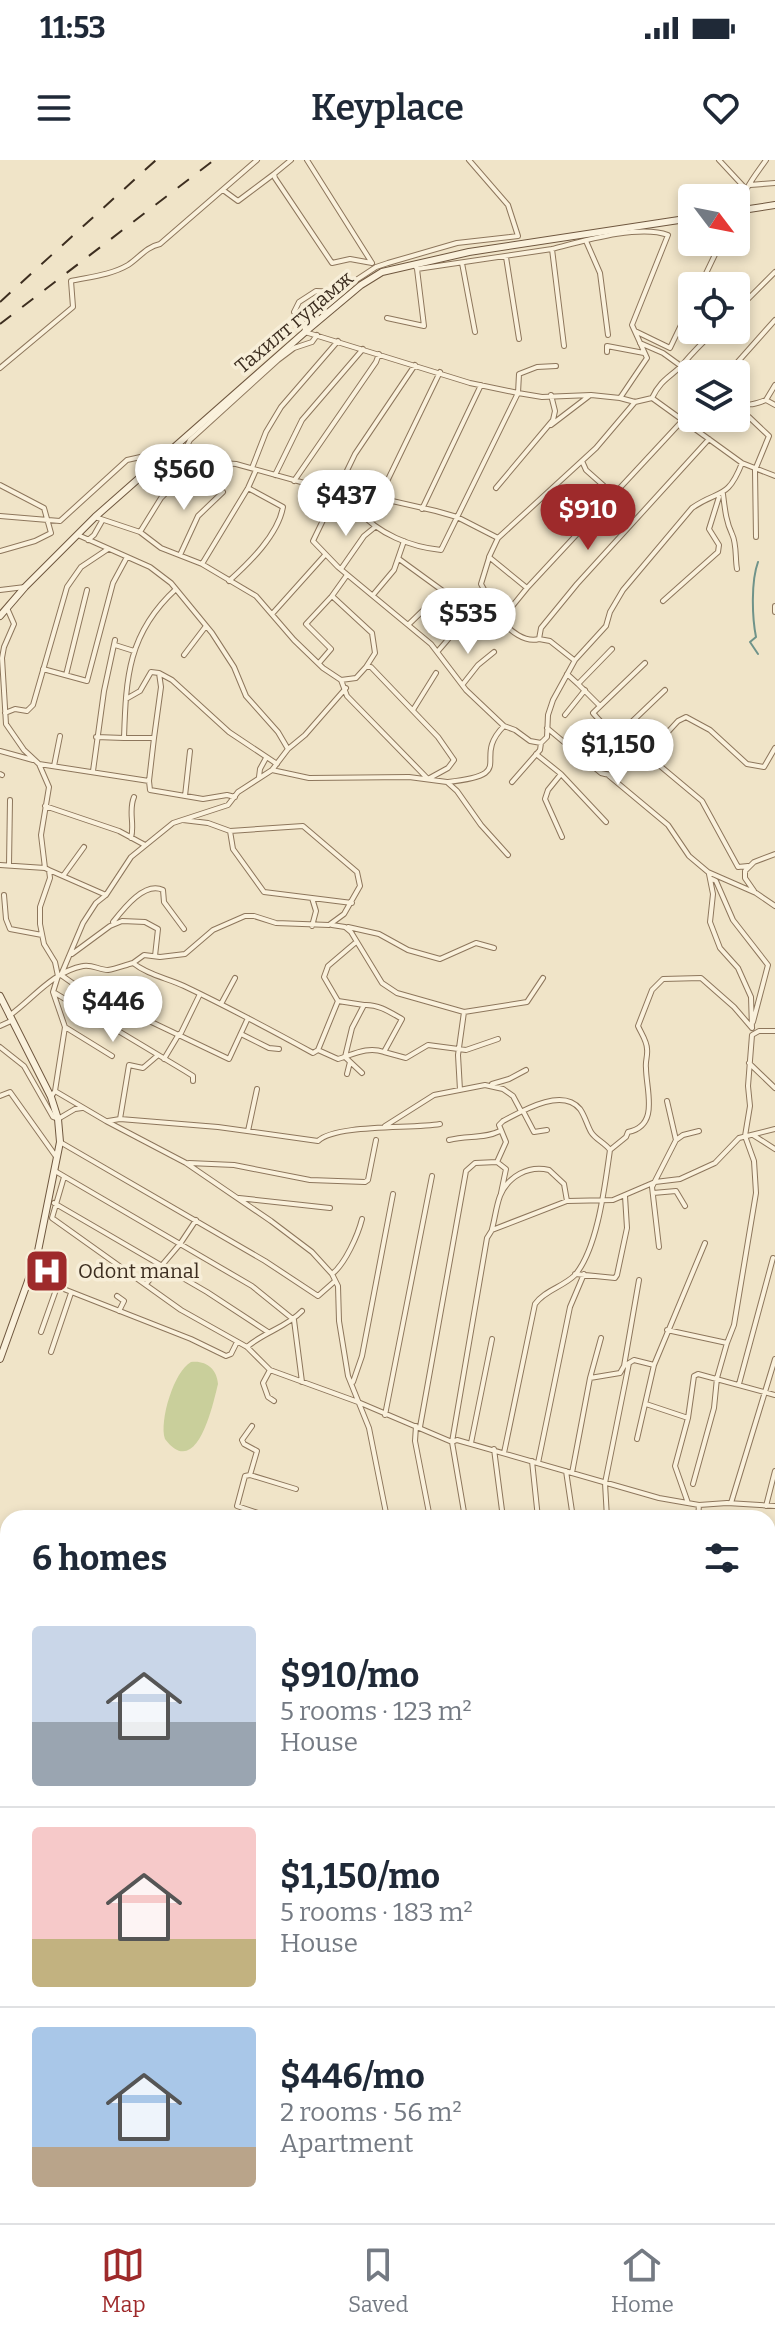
<!DOCTYPE html>
<meta charset="utf-8">
<style>
:root{--surface:#fff;--page:#f6f6f7;--text:#1f2937;--muted:#747a83;--line:#e0e1e3;--accent:#9e2a2b}
body{margin:0;font-family:Bitter,serif;background:var(--page);color:var(--text);height:100vh;display:flex;flex-direction:column;font-size:30px;white-space:nowrap}
*{box-sizing:border-box;margin:0}
p{font-size:26px;color:var(--muted)}
.icon{flex:none;width:44px;height:44px;fill:none;stroke:currentColor;stroke-width:2;stroke-linecap:round;stroke-linejoin:round}
.map{position:relative;flex:1;overflow:hidden}
.details{position:absolute;left:0px;top:1350px;width:776px;height:714px;display:flex;flex-direction:column;background:var(--surface);border-radius:24px 24px 0 0;box-shadow:0 4px 12px #0003}
.details>*{flex:none}
.needle{width:52px;rotate:122deg}
.buttons{position:absolute;left:678px;top:24px;display:grid;gap:16px}
.buttons a{display:grid;place-items:center;width:72px;height:72px;border-radius:8px;background:var(--surface);box-shadow:0 4px 12px #0003;font-size:40px}
.price{position:absolute;translate:-50% -68px;padding:0 18px;border-radius:28px;background:#fff;color:#222;font-size:26px;line-height:52px;filter:drop-shadow(0 2px 4px #0008)}
.price::after{content:'';position:absolute;left:50%;top:48px;width:24px;height:18px;margin-left:-12px;background:inherit;clip-path:polygon(0 0,100% 0,50% 100%)}
.price.on{background:var(--accent);color:#fff}
ul{padding:0;list-style:none}
li{display:flex;align-items:center;gap:24px;height:200px;padding:0 32px}
li+li{border-top:2px solid var(--line)}
li span{display:grid;place-items:center;flex:none;width:224px;height:160px;border-radius:8px;color:#555}
li>.icon{margin-inline-start:auto}
span .icon{width:96px;height:96px;fill:#fffc;stroke-width:1}
li b{font-size:34px}
h2{display:flex;justify-content:space-between;align-items:center;height:96px;padding:0 32px;font-size:34px}
.status{display:flex;justify-content:space-between;align-items:center;height:56px;padding:0 40px;background:var(--surface);direction:ltr}
.status svg{height:22px;fill:currentColor}
header{display:flex;justify-content:space-between;align-items:center;height:104px;padding:0 32px;background:var(--surface);font-size:36px;font-weight:600}
.tabs{display:flex;justify-content:space-around;align-items:center;height:112px;border-top:2px solid var(--line);background:var(--surface);font-size:22px;color:var(--muted)}
.tabs a{display:grid;justify-items:center;gap:4px}
.tabs .on{color:var(--accent)}
.map>svg:first-child{display:block}
.green{fill:#c9cf9b}
.lines{fill:none;stroke-linecap:round;stroke-linejoin:round}
.stream{stroke:#6f938a;stroke-width:2}
.street-casing{stroke:#8d765c;stroke-width:6}
.secondary-casing{stroke:#6f573f;stroke-width:8}
.street{stroke:#faf1dc;stroke-width:4}
.secondary{stroke:#faf1dc;stroke-width:6}
.rail{stroke:#3d2e20;stroke-width:2;stroke-dasharray:14 14;stroke-linecap:butt}
.labels{text-anchor:middle;dominant-baseline:central;stroke-width:7;stroke-linejoin:round;paint-order:stroke}
.street-label{font-size:20px;fill:#3d2e20;stroke:#f7eed8}
.poi-label{font-size:20px;fill:#3d2e20;stroke:#f7eed8;text-anchor:start}
</style>
<div class="status"><b>11:53</b><svg viewBox="0 0 49 12"><path d="M0 12V9h3v3zM5 12V6h3v6zM10 12V3h3v9zM15 12V0h3v12zM26 1h20v11H26zM47 4h2v5h-2z"/></svg></div>
<header><svg class="icon" aria-label="menu" viewBox="0 0 24 24"><path d="M4 6h16M4 12h16M4 18h16"/></svg>Keyplace<svg class="icon" aria-label="heart" viewBox="0 0 24 24"><path d="M12 20l-8-8c-3-5 5-10 8-4 3-6 11-1 8 4z"/></svg></header>
<div class="map">
<svg width="775" height="2063" viewBox="0 0 775 2063">
<rect width="100%" height="100%" fill="#f0e4c8"/>
<path class="green" d="M191 1202C206 1200 217 1209 218 1224 213 1244 197 1321 165 1279 159 1261 174 1211 191 1202Z"/>
<g class="lines">
<path class="stream" d="M758 402C751 421 752 457 756 477L750 482 758 494
M0 1549 8 1550"/>
<g class="street-casing">
<path id="street" d="M291 0 274 14 275 18 332 103 350 99 372 103
M307 0 372 103
M469 0 508 45 518 76
M719 0 746 29
M750 25 775 23
M223 30 238 41 274 14
M741 50C742 30 755 16 766 0
M518 76 457 83 388 103 376 107 338 132 316 131 299 142 294 152 304 164 305 172 470 223 518 233 542 237 591 235 620 238 635 242 652 238 742 303 775 316
M586 81 600 113 608 175
M506 97 519 179
M462 103 475 172
M415 105 417 109 552 89
M700 126 721 82
M736 151 775 112
M387 158 424 166 417 109
M635 171 670 188 692 142
M317 175 312 182 294 188 278 200 190 280 187 286 188 295 198 301 236 304 337 332 379 338 436 351 457 357 498 378 596 288 635 242
M640 183 663 193 692 214
M564 186 552 89C583 81 639 64 668 75L632 165 647 198 620 238
M607 192V186L644 193
M415 205 355 294 313 381 338 407 431 484 466 530 504 566 515 570 530 581 541 583 547 577 548 555 553 540 575 500 606 466 610 452 623 430 692 348C719 329 727 341 742 303
M0 208 73 147 71 121C89 117 111 115 128 105 139 98 146 87 160 84L257 0
M727 214 775 160
M775 225 766 240 775 245
M652 238C661 219 671 217 683 204 693 192 704 181 716 170
M736 239C747 247 753 245 766 240
M736 251 749 257 769 276 755 310 756 377
M551 265 589 236
M582 301 586 310 604 326
M252 308 266 272 281 247 338 181
M275 315 302 260 363 189
M294 321 376 202 379 194
M0 325 44 348 51 373 35 381 0 391
M496 328 553 260 555 251 551 235
M723 334C725 350 726 361 732 374 737 384 735 399 737 409
M359 337 358 350C378 374 411 387 441 390L518 233 519 214 537 207 556 206
M379 338 440 212
M422 349 481 225
M0 356 60 361 127 300 145 296 150 300 152 306
M95 357 140 372 161 388 202 404 256 436 294 480 323 508 341 520 347 536 428 619 448 608 454 600 438 577 371 507H366L356 518 341 520
M140 372 161 338 198 301
M78 375 150 407 171 423 212 473 234 507 246 536 278 572 288 589 272 610 238 632 228 645 173 663 131 697 106 735 96 743 83 763 61 815 78 827 229 899 248 858
M498 378 489 397 527 428 682 261
M88 380 94 375 102 361
M180 395 198 356 223 332
M489 398 481 424 501 460
M399 399 443 431 409 464
M202 404 248 328 256 310
M341 409 364 376 375 367
M347 415 332 436 372 473 375 493 366 507
M229 421C249 403 278 375 283 347L248 328
M527 428 501 460C510 471 525 483 539 479
M0 430 25 427
M373 435 394 410 404 381
M663 441 718 392 719 385 709 369 719 337
M775 446V452
M7 448 14 464 4 487 2 498 6 564 24 590 39 604 49 627 41 675 45 708 49 710 50 718 40 747V764L44 784 55 802 58 816 53 832 65 867 55 931 51 937
M273 453 325 395
M115 485 134 491
M438 491C451 476 463 465 460 444L443 431
M184 495 206 466
M574 500 550 481 539 479 541 468 577 424 709 279
M319 503 331 489 306 464 332 436
M43 509 87 521 113 423 127 397
M567 514 578 524 612 489
M66 515 87 430
M463 524 478 505 494 492
M578 524 600 546
M126 539 140 531 151 512 159 513 172 520 229 572 277 604
M413 550 436 513
M5 553 15 549 27 551 33 545 67 427 81 407 108 389
M565 555 585 530
M547 568 601 613C608 615 614 616 619 610 635 593 603 565 593 553L645 503
M614 573 639 597 647 595 702 641 738 707 748 706
M618 575 665 530
M96 577 124 578C126 517 128 473 176 429
M124 578H154L149 621
M154 578 161 527 159 513
M288 589 305 575 346 528
M0 591 33 600
M536 594 561 614 606 662
M647 595 678 561 686 557 710 570 747 604 764 607 775 588
M39 604 149 621 150 630 203 639 227 635 235 637
M54 606 60 576
M272 610 309 618 409 617 447 622 457 631 481 665 508 695
M93 611 104 531 115 480
M0 614 2 615
M561 614 548 630 545 639 562 677
M608 615 668 665 689 696 708 712 756 733 775 746
M259 617 260 609 266 598
M448 622C520 614 470 600 504 566
M512 622 540 590 541 583
M185 636 190 591
M45 646 119 671 145 685
M230 671 233 689 264 732 352 743
M131 678C135 664 128 651 134 637
M0 705 45 708
M9 705 10 640
M49 710 106 735
M709 714 713 734 710 762 720 788 738 808 751 837 752 868
M63 716 84 687
M712 719 716 721 733 760 768 805 753 862
M754 731 745 718V711L754 702 775 694
M4 735 6 759 10 769 42 775
M113 762C124 748 145 721 163 730L164 742 184 769
M332 765 345 767 351 772 382 823 397 833 464 852
M312 766 316 751 312 738
M348 767 379 774 408 790 440 799 476 783 494 788
M72 794 110 766 122 761 145 762 158 769 155 796
M133 803 144 795 160 797 185 794 213 770 245 756H254L276 763 329 765 344 754 360 726 357 712 303 666 230 671 208 663 183 660
M55 833 185 911 193 916V921
M338 841 324 817 328 806 355 783
M221 844 235 818
M9 856C33 839 52 812 83 806 92 804 99 810 108 810 116 809 125 805 133 803 148 815 167 818 184 826 228 847 271 870 313 893L318 890 338 899C354 894 368 886 384 892L402 859C390 852 378 844 364 845L352 868 345 897 362 913
M0 866 11 861
M65 867 112 896
M241 874 269 888 279 889
M180 875 200 834
M0 887 24 906 53 957 58 959 75 949 82 948
M318 890 338 841 364 845
M384 892 406 898 428 885 466 890 498 879
M164 899 179 874
M749 903 775 928
M347 914 350 902
M492 924 509 919 526 910
M460 930 458 895 464 852 527 842 543 818
M55 931 106 961 186 1003 271 1061 312 1092 332 1114 338 1126 339 1161 348 1216 369 1268 387 1358
M0 936 10 932 57 998
M667 941 676 980
M523 951 534 972 547 970
M120 959 129 905 143 908 157 896
M108 961 120 959 218 967 318 981C336 964 412 969 440 964
M385 966 434 935 485 925 503 929 513 936 521 951
M248 971 257 929
M753 975 775 989
M449 980C467 975 484 979 500 971
M60 982 265 1101 318 1136 335 1121
M497 1002 506 982 499 965 503 961C522 951 562 927 580 949 585 956 587 965 591 972 595 979 605 983 610 990
M189 1003 234 1005 310 1020 365 1022 368 1020 376 980
M55 1011 252 1126 294 1160 302 1222
M64 1017 52 1058 181 1150 247 1187 270 1210 358 1242 452 1282 457 1280 659 1338 699 1345 727 1343 775 1346
M653 1033 676 1031 685 1046
M239 1038 330 1048
M54 1043 207 1132 268 1172
M492 1069C495 1058 496 1047 500 1036 508 1016 529 1005 549 1010L564 1024 567 1041
M659 1087 652 1027 676 980 683 975 699 971
M56 1110 51 1124 191 1179 226 1196 231 1194 237 1182
M332 1114C345 1104 358 1075 362 1059
M575 1114 615 1118 617 1115 627 1068 625 1036
M146 1124 180 1084 196 1060
M117 1136 124 1141 119 1151
M667 1170 727 1183 717 1218 714 1248 693 1324
M41 1172 57 1127
M727 1183 734 1165 756 1033 754 1001 745 976 750 946 748 926 752 875 759 871H775
M247 1187C264 1172 287 1167 302 1151
M51 1192 71 1133
M624 1206 639 1120
M270 1210 263 1223 268 1237 274 1241
M590 1218 620 1213 624 1206 634 1200 654 1205
M353 1222 362 1196 393 1034
M739 1224 773 1098
M646 1244 688 1258
M385 1255 432 1016
M416 1266 415 1281 430 1358
M420 1267 466 1011 475 1003 497 1002 506 1009 501 1033
M637 1279 654 1205 705 1083
M471 1283 492 1179
M494 1289 503 1358
M504 1293 535 1144C545 1130 563 1127 575 1115 598 1088 605 1024 610 990L626 977 628 972C660 966 646 930 646 908 645 901 648 896 647 889 647 881 641 873 638 866L652 830 663 819 701 818 734 847 752 868
M532 1301 538 1358
M538 1303 570 1147 584 1114
M566 1311 573 1358
M572 1313 590 1218 601 1178
M250 1315 257 1291 244 1284 242 1280 252 1266
M688 1343 675 1306 688 1258 694 1216 698 1214 775 1235
M731 1343 775 1199
M766 1346 775 1311
M273 1358 237 1346 245 1316 250 1315 296 1329
M465 1358 452 1282 487 1078 492 1070 567 1041 613 1040 655 1022 680 1019 715 1003 739 978 775 969
M607 1358 605 1323 629 1203
M698 1358 699 1345
M768 1375 775 1376
M768 1418H775
M768 1497 775 1522
M768 1530 775 1529
M768 1553 775 1552
M768 1580 775 1578
M0 1616 8 1615
M768 1671 775 1660
M0 1700 7 1708
M768 1722 775 1721
M0 1813 8 1817
M0 1828 8 1810
M0 1919 8 1903
M0 2040 8 2042
M64 2056 73 2058
M379 2056 392 2063
M448 2056 456 2063
M515 2056 529 2063
M651 2056 652 2063
M523 2059 552 2063
M11 2063 13 2056
M38 2063 41 2056
M103 2063 106 2056
M147 2063 150 2056
M188 2063 192 2056
M216 2063 219 2056
M266 2063 269 2056
M288 2063 291 2056
M329 2063 354 2056
M444 2063 448 2056"/>
</g>
<g class="secondary-casing">
<path id="secondary" d="M736 51 775 45
M0 456 25 427 95 357 305 172 361 125 382 112 469 92 692 58
M0 836 51 937 58 959 60 982 37 1096 0 1199
M768 1591 775 1588
M0 1658 8 1657
M0 1733 8 1702"/>
</g>
<use href="#street" class="street"/>
<use href="#secondary" class="secondary"/>
<path class="rail" d="M0 142 156 0
M0 164 214 0"/>
</g>
<defs>
<g id="hospital-square" transform="scale(2.3)"><rect x="-9" y="-9" width="18" height="18" rx="4" fill="#9e2a2b" stroke="#f7eed8"/><path d="M-5-5h3v3.5h4V-5h3V5h-3V1.5h-4V5h-3Z" fill="#fff"/></g>
</defs>
<g fill-rule="evenodd">
<use href="#hospital-square" x="47" y="1111"/>
</g>
<g class="labels">
<g class="street-label">
<text transform="translate(294 162) rotate(-40)">Тахилт гудамж</text>
</g>
<g class="poi-label">
<text x="78" y="1111">Odont manal</text>
</g>
</g>
</svg>
<div class="buttons">
<a><svg class="needle" viewBox="-14 -14 28 28"><path d="M0-13l5 13h-10z" fill="#e53935"/><path d="M0 13l5-13h-10z" fill="#747a83"/></svg></a>
<a><svg class="icon" aria-label="locate" viewBox="0 0 24 24"><circle cx="12" cy="12" r="6"/><path d="M12 2v4M12 18v4M2 12h4M18 12h4"/></svg></a>
<a><svg class="icon" aria-label="layers" viewBox="0 0 24 24"><path d="M12 4l9 5-9 5-9-5zM3 14l9 5 9-5"/></svg></a>
</div>
<b class="price" style="left:184px;top:352px">$560</b>
<b class="price" style="left:346px;top:378px">$437</b>
<b class="price on" style="left:588px;top:392px">$910</b>
<b class="price" style="left:468px;top:496px">$535</b>
<b class="price" style="left:618px;top:627px">$1,150</b>
<b class="price" style="left:113px;top:884px">$446</b>
<section class="details">
<h2>6 homes<svg class="icon" aria-label="filters" viewBox="0 0 24 24"><path d="M4 7h16M4 17h16"/><circle cx="9" cy="7" r="2"/><circle cx="15" cy="17" r="2"/></svg></h2>
<ul>
<li><span style="background:linear-gradient(#c9d6e8 60%,#9aa5b1 0)"><svg class="icon" aria-label="home" viewBox="0 0 24 24"><path d="M3 11l9-7 9 7M6 9v11h12V9"/></svg></span><div><b>$910/mo</b><p>5 rooms · 123 m²</p><p>House</p></div></li>
<li><span style="background:linear-gradient(#f6c9c9 70%,#c2b280 0)"><svg class="icon" aria-label="home" viewBox="0 0 24 24"><path d="M3 11l9-7 9 7M6 9v11h12V9"/></svg></span><div><b>$1,150/mo</b><p>5 rooms · 183 m²</p><p>House</p></div></li>
<li><span style="background:linear-gradient(#a9c7e8 75%,#b9a48a 0)"><svg class="icon" aria-label="home" viewBox="0 0 24 24"><path d="M3 11l9-7 9 7M6 9v11h12V9"/></svg></span><div><b>$446/mo</b><p>2 rooms · 56 m²</p><p>Apartment</p></div></li>
</ul>
</section>
</div>
<nav class="tabs">
<a class="on"><svg class="icon" aria-label="map" viewBox="0 0 24 24"><path d="M3 6l6-2 6 2 6-2v14l-6 2-6-2-6 2zM9 4v14M15 6v14"/></svg>Map</a>
<a><svg class="icon" aria-label="saved" viewBox="0 0 24 24"><path d="M7 4h10v16l-5-4-5 4z"/></svg>Saved</a>
<a><svg class="icon" aria-label="home" viewBox="0 0 24 24"><path d="M3 11l9-7 9 7M6 9v11h12V9"/></svg>Home</a>
</nav>
